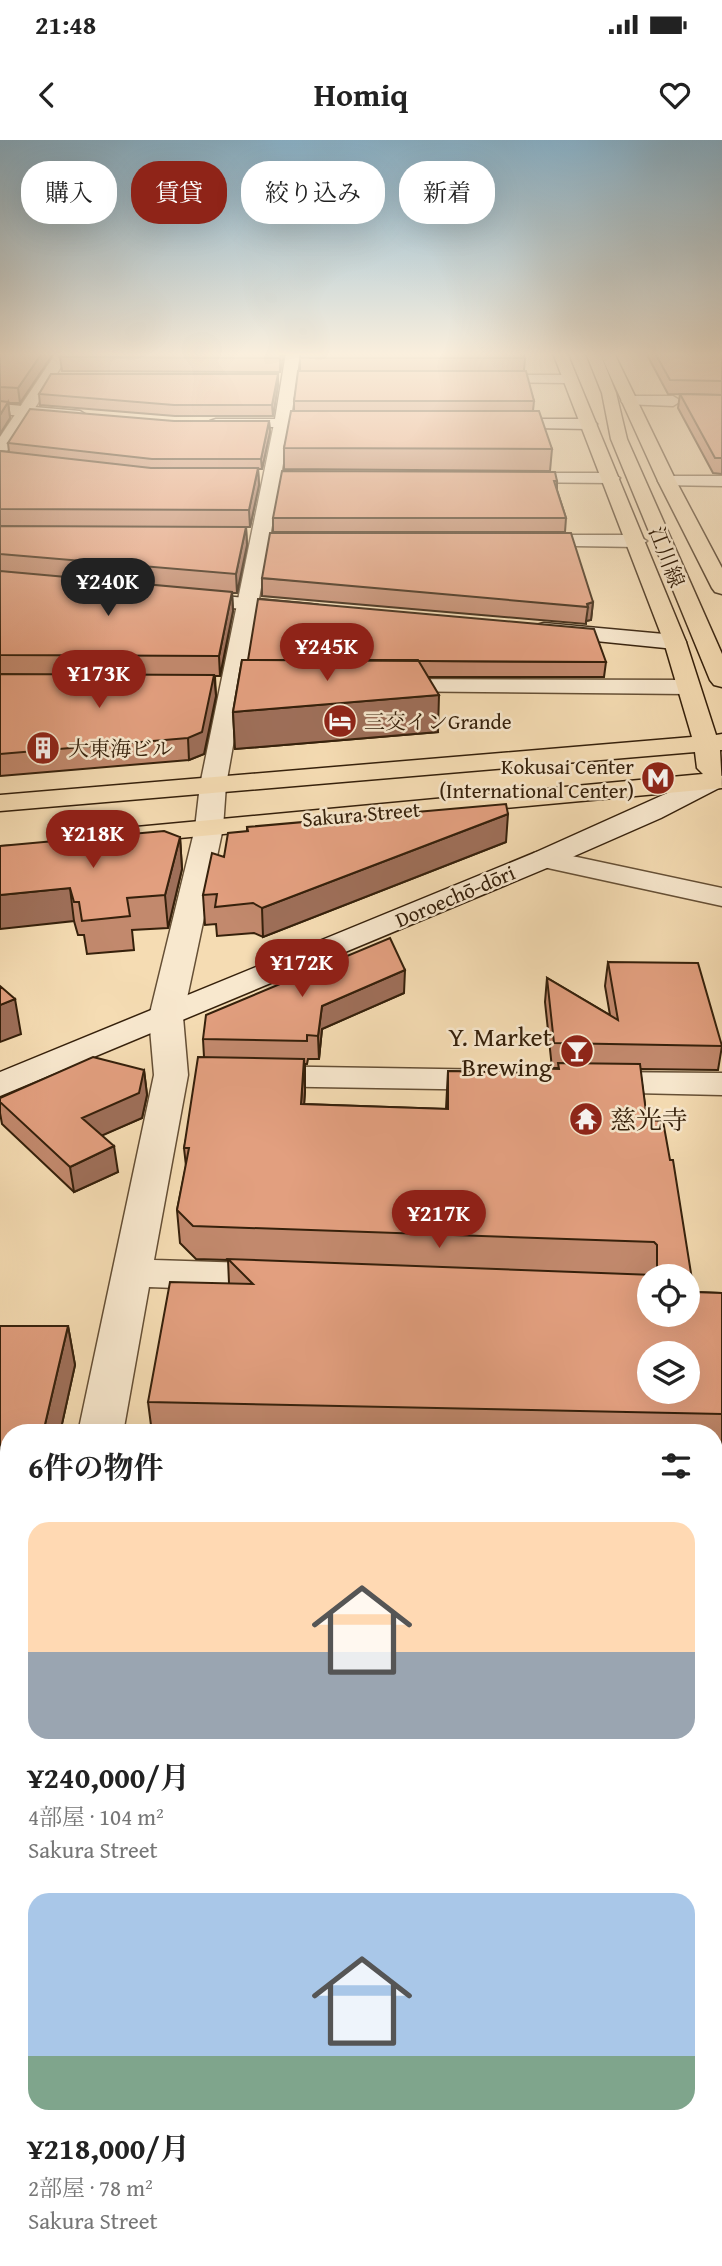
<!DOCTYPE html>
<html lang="ja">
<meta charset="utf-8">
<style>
:root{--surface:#fff;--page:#f2f2f2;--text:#222;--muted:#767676;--accent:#8f2418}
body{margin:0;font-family:"Gentium Book Plus","Noto Serif JP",serif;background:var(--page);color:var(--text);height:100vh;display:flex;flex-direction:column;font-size:26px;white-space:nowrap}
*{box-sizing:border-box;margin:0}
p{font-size:23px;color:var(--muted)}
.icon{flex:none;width:38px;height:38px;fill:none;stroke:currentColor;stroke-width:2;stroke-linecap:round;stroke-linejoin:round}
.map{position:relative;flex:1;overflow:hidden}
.side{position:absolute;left:0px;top:1284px;width:723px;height:842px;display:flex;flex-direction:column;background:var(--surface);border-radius:28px 28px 0 0;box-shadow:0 7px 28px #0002}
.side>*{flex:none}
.banner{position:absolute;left:21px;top:21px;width:681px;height:63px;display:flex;gap:14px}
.buttons{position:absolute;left:637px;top:1124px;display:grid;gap:14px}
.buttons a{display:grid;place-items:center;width:63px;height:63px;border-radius:50%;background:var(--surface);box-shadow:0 7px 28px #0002;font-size:35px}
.price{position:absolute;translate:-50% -60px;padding:0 16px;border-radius:24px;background:var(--accent);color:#fff;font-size:23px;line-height:46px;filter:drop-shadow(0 2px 4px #0008)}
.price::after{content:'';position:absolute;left:50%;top:42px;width:21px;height:16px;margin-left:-10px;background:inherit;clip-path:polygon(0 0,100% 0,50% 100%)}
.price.selected{background:#222;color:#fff}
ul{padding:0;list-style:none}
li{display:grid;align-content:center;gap:14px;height:371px;padding:0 28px}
li span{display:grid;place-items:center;height:217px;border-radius:21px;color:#555}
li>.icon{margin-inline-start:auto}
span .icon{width:126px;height:126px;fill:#fffc;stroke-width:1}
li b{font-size:30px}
h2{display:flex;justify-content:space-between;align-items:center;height:84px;padding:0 28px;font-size:30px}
.chip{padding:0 24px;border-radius:28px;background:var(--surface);box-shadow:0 7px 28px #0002;font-size:24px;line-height:63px}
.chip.selected{background:var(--accent);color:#fff}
.status{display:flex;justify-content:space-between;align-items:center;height:49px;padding:0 35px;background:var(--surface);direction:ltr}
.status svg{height:19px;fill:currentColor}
header{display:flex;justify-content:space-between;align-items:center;height:91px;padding:0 28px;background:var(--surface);font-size:32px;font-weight:700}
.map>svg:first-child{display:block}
.green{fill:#bcc08c;stroke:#78704c;stroke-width:2}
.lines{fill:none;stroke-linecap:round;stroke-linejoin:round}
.street-casing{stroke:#654f35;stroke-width:3}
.secondary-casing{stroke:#35200b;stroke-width:3}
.primary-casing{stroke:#35200b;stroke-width:3}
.highway-casing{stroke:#35200b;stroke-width:3}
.street{fill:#f8e8ce;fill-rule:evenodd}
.secondary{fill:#f8e8ce;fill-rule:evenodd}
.primary{fill:#f5dcb3;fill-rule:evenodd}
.highway{fill:#f5dcb3;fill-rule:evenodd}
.wall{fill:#c2896d;stroke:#35200b;stroke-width:2}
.shaded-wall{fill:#9e6f59;stroke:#35200b;stroke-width:2}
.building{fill:#e29f7f;stroke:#35200b;stroke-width:2;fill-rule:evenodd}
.labels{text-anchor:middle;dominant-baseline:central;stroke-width:5;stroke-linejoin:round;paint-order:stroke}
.far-street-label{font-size:21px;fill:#35200b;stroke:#f8e8ce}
.far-poi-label{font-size:21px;fill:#35200b;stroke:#f8e8ce;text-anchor:start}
.poi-label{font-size:26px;fill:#35200b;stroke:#f8e8ce;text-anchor:end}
</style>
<div class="status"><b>21:48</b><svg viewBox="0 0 49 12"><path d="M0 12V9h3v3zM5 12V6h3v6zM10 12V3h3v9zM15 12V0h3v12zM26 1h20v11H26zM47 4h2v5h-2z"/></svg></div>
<header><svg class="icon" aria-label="back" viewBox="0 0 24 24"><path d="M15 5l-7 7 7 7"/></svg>Homiq<svg class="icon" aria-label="heart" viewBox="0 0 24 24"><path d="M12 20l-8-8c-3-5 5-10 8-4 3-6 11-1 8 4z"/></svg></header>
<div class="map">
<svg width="722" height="2126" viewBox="0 0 722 2126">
<rect width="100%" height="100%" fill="#f5dcb3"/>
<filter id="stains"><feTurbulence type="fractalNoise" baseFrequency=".00286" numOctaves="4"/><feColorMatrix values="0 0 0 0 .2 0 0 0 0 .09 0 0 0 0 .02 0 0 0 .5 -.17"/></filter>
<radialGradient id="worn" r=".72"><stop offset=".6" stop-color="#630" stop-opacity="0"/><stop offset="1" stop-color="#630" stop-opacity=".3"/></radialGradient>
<path class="green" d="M714 1396H722V1725H714Z"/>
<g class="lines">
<g class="street-casing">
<path id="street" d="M56 213H70L8 310 0 315V297Z
M477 235H569L576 239 569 243 472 242 470 239Z
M629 256H673L681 261 673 266 624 264 621 261Z
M282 279 290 284 226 645 223 688 183 877 188 935 154 1120 280 1124 294 1128 300 1138 294 1148 280 1152 149 1147 123 1293H78L154 935 149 877 195 688 200 645 274 284Z
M504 333H611L620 338 611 343 498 342 495 338 498 334Z
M667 336H722V346L661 345 658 341Z
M520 395H637L647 401 637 407 513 405 510 401Z
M383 539 688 540 696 542 700 547 696 552 688 554 375 551 371 546 375 541Z
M544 710 722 748V766L534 725 530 719 534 713Z
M253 926 501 930 513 933 518 940 513 947 501 950 253 946 241 943 236 936 241 929Z
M589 932 722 933V955L589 952 577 949 572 942 577 935Z
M0 1453H9V1495H0Z
M9 1783V1892L0 1896V1787Z
M714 1794H722V1854H714Z"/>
</g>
<g class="secondary-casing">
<path id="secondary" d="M286 213H300L291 279H342L348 281 350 284 348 287H210L208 284 210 281 216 279H275Z
M0 264 80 271 88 276 80 281 0 274Z
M489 279H589L597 284 589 289 483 287 481 284Z
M182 452 310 464 318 465 321 470 318 475 310 476 175 462 172 458 175 454Z
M544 483 675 495 683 497 686 502 683 507 675 509 536 495 533 490 536 485Z
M712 633 722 636 721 647 661 678 554 725 0 956V932L534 713Z"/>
</g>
<g class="primary-casing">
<path id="primary" d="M553 213H567L686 502 716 595 722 594V610H720L722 648 114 704 104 702 100 696 104 690 703 634 697 628 695 612 0 671V655L692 597 664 502Z
M600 213H614L676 341 722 428V454L715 452 712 448 658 341Z"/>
</g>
<g class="highway-casing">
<path id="highway" d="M586 213H600L616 253 627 299 722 514V547L714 545 710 540 611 299 602 253Z"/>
</g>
<use href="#street" class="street"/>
<use href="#secondary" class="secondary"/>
<use href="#primary" class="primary"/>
<use href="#highway" class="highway"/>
</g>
<path class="wall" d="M0 213H56L53 214 20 263H8L10 278 0 294Z
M61 213H284L280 232 62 231 60 217 62 213Z
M646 213H716L722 214V255L668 254Z
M300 218H525L524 231 534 261 533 271 552 309 550 331 284 329V308L294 271V261L300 231Z
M278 234V245L273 276H175L40 265 39 254Z
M680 254 722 255V334L713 333 678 268Z
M174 281H269L270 292 262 329H258L259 345 250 387H246L247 405 237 453H232L233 471 220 536H215L216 556 204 614 189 620 0 636V311L9 312 8 303Z
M557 341V350L566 378 565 392H273V378Z
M262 438 593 462 591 480 586 481V484L262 456Z
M242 520 606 522 604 537H428L438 592 235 609 233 572Z
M247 687 506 702 263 797 254 793 217 796 216 784 205 785 203 755 224 717 247 691Z
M180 697 182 729 168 788 132 790 134 810 87 814 84 795H78L74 781 0 706Z
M608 822 722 906 718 930 640 929 647 980 694 1152 722 1153V1308H714V1293H152L148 1262 229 1143 228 1120 196 1119 180 1103 177 1070 186 1026 184 1008 204 917 203 899 404 853 322 889 319 919H308L307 924H305V951L304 964 446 969 448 931 529 933 530 928 558 929V928H552L545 862 547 838 610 875 605 846Z
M144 930 147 955 142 978 102 995 118 1032 74 1052 2 984 0 973V958Z
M0 1186H68L75 1225 60 1293H9V1452H0Z"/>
<path class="shaded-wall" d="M42 213H56L53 214 20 263 18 248Z
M281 213H284L280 232V218Z
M278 234V245L273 276 272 265Z
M8 262 10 278 0 294V275Z
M269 281 270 292 262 329 261 319Z
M258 328 259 345 250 387 249 370Z
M246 387 247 405 237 453 236 434Z
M232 452 233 471 220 536 219 516Z
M593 462 591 480 586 481 588 467 587 464Z
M214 535 216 556 204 614 189 620 188 598Z
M439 555 438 592 235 609 233 572Z
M508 674 506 702 263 797 262 768Z
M180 697 182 729 168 788 165 755Z
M70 748 74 781 0 789V755Z
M405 830 404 853 322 889 319 919 318 896 322 866Z
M15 859 21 894 0 902V865Z
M304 919 305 951 302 996 301 964Z
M144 930 147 955 142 978 85 1003 82 978Z
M114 1006 118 1032 74 1052 70 1027Z
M68 1186 75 1225 60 1293H43Z
M9 1409V1437L3 1413Z
M7 1494 9 1502V1568L2 1602 4 1611 0 1631V1525Z
M722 2046V2065L714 2067V2048Z"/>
<path class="building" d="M0 213H42L18 248 0 247Z
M63 213H281L280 218 60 217Z
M300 213H523L525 218H300Z
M655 213H716L722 214V241L670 240Z
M298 231H526L534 261H294Z
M51 234H278L272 265H174L39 254Z
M680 254 722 255V318H715Z
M0 261 8 262 0 275Z
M30 269 174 281H269L261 319H152L8 303Z
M291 271H539L552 309 284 308Z
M0 311 151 328H258L249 370 0 369Z
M282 331 555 332 557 341H554L566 378H273Z
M0 386 246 387 236 434 0 414Z
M270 393H571L593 462 587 464 588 467 262 438Z
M0 431 232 452 219 516 0 515Z
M258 459 594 489 606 522 248 520Z
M242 520H418L439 555 233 572Z
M0 534 214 535 202 592 188 598 0 614Z
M506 664 508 674 262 768 253 763 215 767 217 754 203 755 212 713 224 717 228 693 248 691 247 687Z
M164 691 180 697 165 755 127 758 130 776 82 781 79 762H74L70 748 0 755V706Z
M390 798 405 830 322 866 318 896 307 895V901L203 899 206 875Z
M608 822 698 823 722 906 554 903 547 838 618 880Z
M0 846 15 859 0 865Z
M93 917 144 930 139 953 82 978 114 1006 70 1027 0 962V958Z
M198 917 304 919 301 964 448 969V931L530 933V928L559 929 558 923 640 924 647 980 663 981 670 1020H673L694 1152 722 1153V1274L148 1262 170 1142 253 1144 228 1119 654 1135 657 1133V1105L654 1102 193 1086 177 1070 189 1008H184ZM649 1136H688V1174H649ZM649 1213H688V1251H649Z
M0 1186H68L43 1293H9V1409L3 1413H0Z
M0 1488 7 1494 0 1525Z
M714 1901H722V2046L714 2048Z
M714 2079H722V2126H21L22 2118H714Z"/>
<linearGradient id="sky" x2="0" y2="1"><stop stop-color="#89b7d2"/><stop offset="0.42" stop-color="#faefdd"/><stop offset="1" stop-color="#faefdd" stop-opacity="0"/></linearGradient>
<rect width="722" height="510" fill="url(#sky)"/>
<defs>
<g id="hotel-disc" transform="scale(1.75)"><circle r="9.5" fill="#8f2418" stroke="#f8e8ce"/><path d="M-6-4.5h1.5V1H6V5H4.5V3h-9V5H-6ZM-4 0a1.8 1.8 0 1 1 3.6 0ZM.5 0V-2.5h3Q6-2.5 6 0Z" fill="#fff"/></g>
<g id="building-disc" transform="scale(1.75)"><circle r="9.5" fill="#8f2418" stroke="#f8e8ce"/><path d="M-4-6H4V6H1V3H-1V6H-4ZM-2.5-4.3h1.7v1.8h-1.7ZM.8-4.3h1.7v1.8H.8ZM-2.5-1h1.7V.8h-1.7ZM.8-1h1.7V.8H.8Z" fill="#fff"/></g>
<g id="metro-disc" transform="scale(1.75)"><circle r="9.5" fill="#8f2418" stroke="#f8e8ce"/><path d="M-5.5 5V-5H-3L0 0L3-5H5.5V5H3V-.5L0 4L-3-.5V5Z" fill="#fff"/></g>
<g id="bar-disc" transform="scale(1.75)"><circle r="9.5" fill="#8f2418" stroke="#f8e8ce"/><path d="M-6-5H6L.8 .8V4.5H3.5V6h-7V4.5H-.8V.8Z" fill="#fff"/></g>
<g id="temple-disc" transform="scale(1.75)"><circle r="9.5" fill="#8f2418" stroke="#f8e8ce"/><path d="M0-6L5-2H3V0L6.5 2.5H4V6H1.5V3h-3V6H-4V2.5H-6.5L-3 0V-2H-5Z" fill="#fff"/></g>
</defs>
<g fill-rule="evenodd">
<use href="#hotel-disc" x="340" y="581"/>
<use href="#building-disc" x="43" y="608"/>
<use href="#metro-disc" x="658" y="638"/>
<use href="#bar-disc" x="577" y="911"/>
<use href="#temple-disc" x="586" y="979"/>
</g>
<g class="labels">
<g class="far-street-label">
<text transform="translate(667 417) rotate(69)">江川線</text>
<text transform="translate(361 674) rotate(-5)">Sakura Street</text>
<text transform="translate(455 756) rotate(-23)">Doroechō-dōri</text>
</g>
<g class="far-poi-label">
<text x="364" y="581">三交インGrande</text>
<text x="68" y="608">大東海ビル</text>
<text x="634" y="626" text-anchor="end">Kokusai Center<tspan x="634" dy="24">(International Center)</tspan></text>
</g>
<g class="poi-label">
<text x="552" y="896">Y. Market<tspan x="552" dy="30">Brewing</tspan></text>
<text x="610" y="979" text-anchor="start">慈光寺</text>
</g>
</g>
<rect width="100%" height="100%" filter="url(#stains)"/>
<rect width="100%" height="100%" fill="url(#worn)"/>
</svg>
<div class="buttons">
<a><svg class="icon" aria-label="locate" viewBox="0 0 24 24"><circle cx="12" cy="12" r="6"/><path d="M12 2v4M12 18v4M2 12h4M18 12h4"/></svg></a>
<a><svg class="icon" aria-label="layers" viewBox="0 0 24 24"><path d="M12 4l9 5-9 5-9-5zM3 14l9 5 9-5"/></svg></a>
</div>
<b class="price selected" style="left:108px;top:478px">¥240K</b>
<b class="price" style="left:327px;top:543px">¥245K</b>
<b class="price" style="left:99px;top:570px">¥173K</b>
<b class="price" style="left:93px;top:730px">¥218K</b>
<b class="price" style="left:302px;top:859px">¥172K</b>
<b class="price" style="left:439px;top:1110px">¥217K</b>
<div class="banner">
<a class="chip">購入</a>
<a class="chip selected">賃貸</a>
<a class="chip">絞り込み</a>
<a class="chip">新着</a>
</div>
<section class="side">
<h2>6件の物件<svg class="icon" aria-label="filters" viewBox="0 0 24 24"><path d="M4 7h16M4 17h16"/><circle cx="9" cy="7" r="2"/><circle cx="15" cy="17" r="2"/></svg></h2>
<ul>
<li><span style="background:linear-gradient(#ffd9b3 60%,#9aa5b1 0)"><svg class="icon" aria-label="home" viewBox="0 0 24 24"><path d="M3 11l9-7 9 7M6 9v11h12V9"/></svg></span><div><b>¥240,000/月</b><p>4部屋 · 104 m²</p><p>Sakura Street</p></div></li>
<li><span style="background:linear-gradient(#a9c7e8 75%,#7fa58c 0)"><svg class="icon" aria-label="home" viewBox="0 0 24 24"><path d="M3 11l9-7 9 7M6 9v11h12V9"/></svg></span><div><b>¥218,000/月</b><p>2部屋 · 78 m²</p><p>Sakura Street</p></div></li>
</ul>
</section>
</div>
